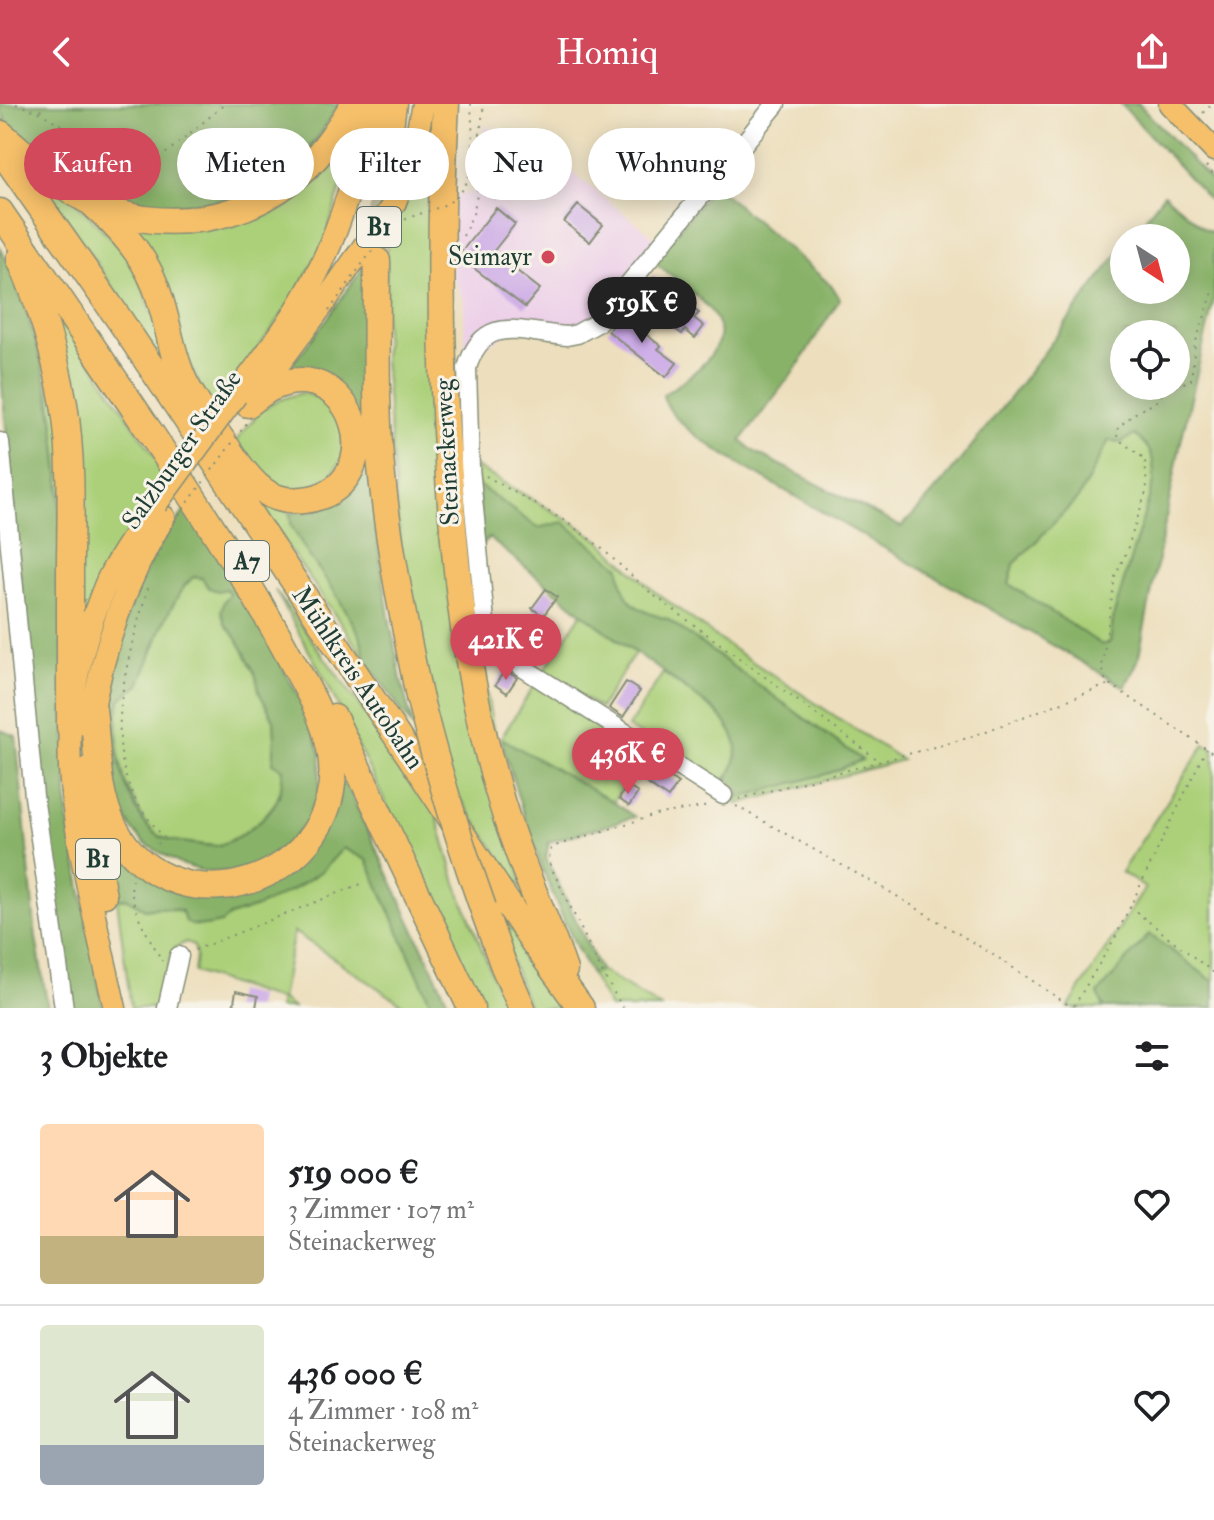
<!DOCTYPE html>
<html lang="de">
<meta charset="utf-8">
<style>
:root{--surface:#fff;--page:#f2f2f2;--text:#202124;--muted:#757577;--line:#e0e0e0;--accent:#d1495b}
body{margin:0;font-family:"IM FELL Double Pica",serif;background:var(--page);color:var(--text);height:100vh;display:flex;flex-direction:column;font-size:30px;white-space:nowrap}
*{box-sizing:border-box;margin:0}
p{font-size:26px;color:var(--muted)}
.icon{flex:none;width:44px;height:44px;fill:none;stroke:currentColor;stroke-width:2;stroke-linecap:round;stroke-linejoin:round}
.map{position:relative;height:904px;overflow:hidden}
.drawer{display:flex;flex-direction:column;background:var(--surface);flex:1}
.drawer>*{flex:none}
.top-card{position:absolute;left:24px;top:24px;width:800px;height:72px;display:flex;gap:16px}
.needle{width:52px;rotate:144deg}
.buttons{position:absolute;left:1110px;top:120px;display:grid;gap:16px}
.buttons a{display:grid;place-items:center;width:80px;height:80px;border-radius:50%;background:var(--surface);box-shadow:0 4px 20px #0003;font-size:40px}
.price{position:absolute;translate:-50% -68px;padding:0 18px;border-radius:28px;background:var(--accent);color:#fff;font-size:26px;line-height:52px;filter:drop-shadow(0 2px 4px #0008)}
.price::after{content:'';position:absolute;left:50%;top:48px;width:24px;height:18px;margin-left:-12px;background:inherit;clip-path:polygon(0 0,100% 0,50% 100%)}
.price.current{background:#222;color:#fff}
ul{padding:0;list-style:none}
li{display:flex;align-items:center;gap:24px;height:200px;padding:0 40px}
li+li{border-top:2px solid var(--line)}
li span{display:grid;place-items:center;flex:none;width:224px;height:160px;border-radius:8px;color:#555}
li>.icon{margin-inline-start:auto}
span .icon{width:96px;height:96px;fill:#fffc;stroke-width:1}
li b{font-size:34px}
h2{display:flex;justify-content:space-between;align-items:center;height:96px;padding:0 40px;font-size:34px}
.tag{padding:0 28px;border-radius:36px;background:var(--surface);box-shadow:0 4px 20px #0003;font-size:28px;line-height:72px}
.tag.current{background:var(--accent);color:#fff}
header{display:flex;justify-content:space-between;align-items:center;height:104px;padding:0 40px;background:var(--accent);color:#fff;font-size:36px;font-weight:600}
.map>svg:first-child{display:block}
.built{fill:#edd1e9}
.green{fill:#acd079;stroke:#668656;stroke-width:2}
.forest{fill:#89b269;stroke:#54784e;stroke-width:2;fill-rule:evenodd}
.building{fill:#caa7e7}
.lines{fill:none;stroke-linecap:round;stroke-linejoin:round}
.highway-tunnel{stroke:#c4bfa2;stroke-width:26;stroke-dasharray:26 13;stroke-linecap:butt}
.minor-casing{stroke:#868e78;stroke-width:21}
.major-casing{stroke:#868e78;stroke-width:25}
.highway-casing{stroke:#868e78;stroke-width:29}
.path{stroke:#868e78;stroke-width:2;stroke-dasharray:2 6;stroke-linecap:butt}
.minor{stroke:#fff;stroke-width:18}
.major{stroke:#f6c06b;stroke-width:22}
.highway{stroke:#f6c06b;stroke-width:26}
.major-bridge-casing{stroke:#868e78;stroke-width:25;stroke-linecap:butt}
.highway-bridge-casing{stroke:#868e78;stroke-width:29;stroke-linecap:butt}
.path-bridge{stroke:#868e78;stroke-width:2;stroke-dasharray:2 6;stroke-linecap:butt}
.major-bridge{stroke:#f6c06b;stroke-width:22}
.highway-bridge{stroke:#f6c06b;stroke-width:26}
.poi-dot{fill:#d1495b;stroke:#f7f3e8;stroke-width:3}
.labels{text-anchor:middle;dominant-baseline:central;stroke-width:6;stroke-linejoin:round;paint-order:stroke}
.shield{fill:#f7f3e8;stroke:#60746a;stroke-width:2}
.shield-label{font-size:24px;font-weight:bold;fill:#1f3d34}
.poi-label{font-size:26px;fill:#1f3d34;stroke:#f7f3e8;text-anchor:end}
.street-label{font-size:26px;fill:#1f3d34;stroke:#f7f3e8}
</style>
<header><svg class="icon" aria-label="back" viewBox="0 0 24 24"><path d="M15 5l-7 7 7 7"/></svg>Homiq<svg class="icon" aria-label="share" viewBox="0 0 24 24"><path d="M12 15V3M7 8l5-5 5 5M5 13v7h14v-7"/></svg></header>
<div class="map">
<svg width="1214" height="904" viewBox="0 0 1214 904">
<rect width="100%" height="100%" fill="#f7f3e8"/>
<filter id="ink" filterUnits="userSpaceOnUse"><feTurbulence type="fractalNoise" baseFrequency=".0125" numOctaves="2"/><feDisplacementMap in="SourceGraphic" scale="16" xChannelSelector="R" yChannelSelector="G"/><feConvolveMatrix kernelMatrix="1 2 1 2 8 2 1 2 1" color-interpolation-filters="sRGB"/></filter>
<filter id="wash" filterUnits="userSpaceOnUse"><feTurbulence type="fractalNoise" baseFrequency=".006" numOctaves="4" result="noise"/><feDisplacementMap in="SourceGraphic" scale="32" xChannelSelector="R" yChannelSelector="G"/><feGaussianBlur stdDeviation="1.8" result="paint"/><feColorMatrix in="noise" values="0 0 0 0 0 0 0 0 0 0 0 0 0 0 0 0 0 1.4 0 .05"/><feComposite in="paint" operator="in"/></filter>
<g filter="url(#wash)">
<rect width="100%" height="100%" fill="#eddfbd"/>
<path class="built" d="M484 21 548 66 574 70 658 136 597 212 573 227 520 221 465 256 464 197 452 170 453 91 469 89 478 85 482 79Z"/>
<path class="green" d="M366 0 324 139 293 196 212 307 121 117 216 119Z
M430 0H437V321L523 786 447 676 402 462 384 255 387 131 408 80Z
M32 64 69 91 133 157 178 280Z
M38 179 166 369 78 531Z
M302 289 320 294 334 306 343 322V354L330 372 307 386 271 383 233 341C256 311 263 298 302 289Z
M1135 331C1154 346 1154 355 1154 378L1114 510 1110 538 1102 541 1009 480 1014 460 1079 393 1109 336Z
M476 363 577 421 599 436 654 487 730 543 902 656 737 700 735 696 738 694 830 669 862 656 667 515C636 507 621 497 619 463L563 418 538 424 478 381Z
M251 389 290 409 307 449 333 485 360 531 366 556Z
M193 473C205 474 222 480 230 490L224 497 225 520 236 533 246 551 256 572 260 590 274 616 275 635 274 645 283 665 282 680 277 697 262 715 238 733 217 742 172 737 157 731 144 718 125 678 118 647 117 610 120 595C146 581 152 546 163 521 170 504 180 486 193 473Z
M275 486 434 703 456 779 505 904H481L391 710 327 579Z
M582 509 635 549 600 604 543 568Z
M663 569 715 607 732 625 738 645 733 665 722 679H716L628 623Z
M535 580 646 649 613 698 501 634Z
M1205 640 1214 646V878L1149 830 1102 902 1104 904H1068L1145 784 1121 768Z
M342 744 367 755 433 904H408L294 828 281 895 293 904H279L280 896 194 868 196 852 194 842 187 838 176 843 171 852 160 904H131L117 796 125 794 145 805C169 800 186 809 206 822 218 819 224 814 235 810 265 800 295 787 321 767 329 760 335 751 342 744Z
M499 806 566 904H529L493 807Z
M600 866 662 904H610L591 871Z"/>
<path class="forest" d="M0 0H339C324 26 306 53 281 70 231 105 160 109 104 88 79 79 58 63 37 45 23 34 0 20 0 0Z
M1121 0H1139L1214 80V101Z
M714 81 832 182 840 195 799 260 741 337 755 348 901 423C935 390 964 352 993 315 1038 258 1081 199 1124 141V186H1176V134H1130L1164 90 1202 123 1212 128 1214 125V195L1180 342 1138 557 1125 583 739 360C715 344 670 320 663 291 684 277 731 247 717 217 708 197 672 172 654 158ZM1124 230H1176V282H1124ZM1135 331C1154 346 1154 355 1154 378L1114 510 1110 538 1102 541 1009 480 1014 460 1079 393 1109 336 1121 339Z
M0 142C25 196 44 257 53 316 56 334 57 354 59 372L68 714 103 904H68L40 676 0 261Z
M373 149 376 426 389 513 401 576 413 623 366 556 360 531 333 485 307 449 291 421 290 409 314 407 337 397 368 338 291 268V262L329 212Z
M478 381 538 424 563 418 620 463C621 497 636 507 667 515L862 656 830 669 738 694V686L732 679 726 677C745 646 738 632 715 606L582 509 489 434 482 442Z
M187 404 233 472 306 606 321 651 319 690 307 717 292 735 263 758 234 767 207 768 180 760 144 739 131 724 121 706 114 690 106 632 108 593 117 541 133 494 156 445ZM193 473 202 474 209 484 218 487 226 485 230 490 224 497 221 507 225 520 236 533 246 551 256 572 260 590 274 616 275 635 273 659 283 665C282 675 282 687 277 696 269 713 238 736 220 741 211 744 198 740 189 739 179 738 168 737 159 732 136 719 119 670 118 644 116 628 117 611 120 595L139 581 163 519 183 483Z
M0 626 16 632 36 834 48 904H0Z
M501 634 613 698 635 713 549 738 546 754 600 866 591 871C549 794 524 718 501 634Z
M346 680 451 904H433L367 756 343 744 323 766 292 786 257 803 230 812 221 819 206 822 191 821 185 817 182 807C169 804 158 802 145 805L126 794 117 796 110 760 126 751 141 766 268 778 340 681Z
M1149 830 1214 878V904H1104L1098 890Z"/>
<g id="blocks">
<path class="building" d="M515 45 527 55 495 94 483 84Z
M578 101 603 121 590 138 564 118Z
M496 104 515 120 493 148 540 185 525 203 458 152Z
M654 173 699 209 694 214 704 222 695 234 685 226 682 230 670 221 676 213 643 187Z
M621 211 661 242 658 245 677 259 666 273 608 227Z
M546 485 557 493 543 512 532 504Z
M506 515 524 528 527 524 551 540 538 558 503 533 498 526Z
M505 566 517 574 507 589 495 581Z
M626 578 640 587 623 613 609 604Z
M652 661 678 679 668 694 642 676Z
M627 682 638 689 629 702 619 695Z
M236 887 258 892 256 904H233Z"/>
</g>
</g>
<g filter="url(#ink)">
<use href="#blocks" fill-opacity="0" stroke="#868e78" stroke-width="2"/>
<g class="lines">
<path class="highway-tunnel" d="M377 157 385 63"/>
<g class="minor-casing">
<path id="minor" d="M0 338 34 692 64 904
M723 691 514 558C502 549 491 542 486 527L470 364 467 264C484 207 523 230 567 232L577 230 597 219 776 0
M167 904 179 852"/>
</g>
<g class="major-casing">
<path id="major" d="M1170 0 1214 46
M242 282C269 246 297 210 317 169 344 116 358 58 373 0
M254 293 322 202 395 98 413 50 423 0
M90 622C102 547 124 478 164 413
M88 664 92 717 105 792
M115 904C105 861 95 817 86 773 76 724 67 673 70 623 72 587 81 550 92 516 98 501 103 485 110 471 123 446 140 423 156 400"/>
</g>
<g class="highway-casing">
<path id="highway" d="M446 0C439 125 440 250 449 374 455 456 463 539 481 620 490 659 500 698 514 736 529 780 549 822 564 866
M1 30C31 55 59 83 95 100 162 131 246 118 301 68 323 49 339 24 354 0
M0 45 119 215 219 364 532 836 581 904
M385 63 393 0
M93 100C118 123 142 148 155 181 168 213 170 249 185 279 199 306 219 331 235 355 253 381 270 400 303 396 393 387 359 247 273 283 264 287 256 294 248 300
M0 108C81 227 163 343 238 465 258 496 276 527 293 559 307 584 321 608 328 636 363 769 177 841 114 723 95 686 98 645 93 605
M20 155C41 201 55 250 64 300 72 350 71 402 70 452 70 509 70 566 70 623
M377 157C377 217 375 279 379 339 385 424 402 509 419 592
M334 614 471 904
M483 804 503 860 522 904"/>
</g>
<path class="path" d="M16 0 39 8 82 33 109 38 139 48 165 50 225 0
M40 7 44 0
M1203 9 1212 0
M1206 62 1214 71
M463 132 473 110 477 91 478 44 484 0
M1175 282 1165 286 1155 299 1138 307 1122 320 1116 327 1118 335 1145 355 1147 385 1126 449 1115 473 1102 562 1105 575 1110 580 1214 650
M1176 282 1191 276 1195 240 1214 185
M486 372 565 417 599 442 652 490 881 658
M148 484C130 545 104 628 132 689 140 706 152 719 164 734L157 741
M739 695 968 634 1107 581
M736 702 890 788 1000 855 1073 904
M132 775C127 802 150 833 162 857
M1130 803 1214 869
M195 846 361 780
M1074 902 1116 832 1206 645
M623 904 604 872 550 761 549 747 555 742 583 733 659 710 710 702"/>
<use href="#minor" class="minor"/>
<use href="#major" class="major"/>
<use href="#highway" class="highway"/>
<g class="major-bridge-casing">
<path id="major-bridge" d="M156 400 236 291"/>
</g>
<g class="highway-bridge-casing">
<path id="highway-bridge" d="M419 592C437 664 458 734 483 804"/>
</g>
<path class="path-bridge" d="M329 207C341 190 353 173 365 156 374 145 382 132 393 123 408 111 427 109 444 101 482 84 472 34 471 0
M157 454 173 419 252 312"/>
<use href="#major-bridge" class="major-bridge"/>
<use href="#highway-bridge" class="highway-bridge"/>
</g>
</g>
<circle class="poi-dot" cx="548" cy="153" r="8"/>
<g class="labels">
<g class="shield">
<rect x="357" y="103" width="44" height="40" rx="6"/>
<rect x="225" y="437" width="44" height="40" rx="6"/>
<rect x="76" y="735" width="44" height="40" rx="6"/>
</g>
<g class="shield-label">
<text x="379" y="123">B1</text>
<text x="247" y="457">A7</text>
<text x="98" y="755">B1</text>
</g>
<g class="poi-label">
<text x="532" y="153">Seimayr</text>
</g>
<g class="street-label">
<text transform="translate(182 346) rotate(-55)">Salzburger Straße</text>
<text transform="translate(447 348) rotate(-93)">Steinackerweg</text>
<text transform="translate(358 574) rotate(56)">Mühlkreis Autobahn</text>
</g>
</g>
</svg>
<div class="buttons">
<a><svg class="needle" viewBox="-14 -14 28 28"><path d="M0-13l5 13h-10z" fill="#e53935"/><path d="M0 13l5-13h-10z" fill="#757577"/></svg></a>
<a><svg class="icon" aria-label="locate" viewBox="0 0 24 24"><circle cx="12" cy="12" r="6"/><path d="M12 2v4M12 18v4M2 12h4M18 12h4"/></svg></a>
</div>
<b class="price current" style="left:642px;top:241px">519K €</b>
<b class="price" style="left:506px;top:578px">421K €</b>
<b class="price" style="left:628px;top:692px">436K €</b>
<div class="top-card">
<a class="tag current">Kaufen</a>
<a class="tag">Mieten</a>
<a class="tag">Filter</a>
<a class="tag">Neu</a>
<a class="tag">Wohnung</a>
</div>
</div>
<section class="drawer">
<h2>3 Objekte<svg class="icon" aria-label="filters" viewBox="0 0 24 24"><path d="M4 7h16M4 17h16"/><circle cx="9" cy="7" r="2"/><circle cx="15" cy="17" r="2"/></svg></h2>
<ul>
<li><span style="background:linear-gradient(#ffd9b3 70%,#c2b280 0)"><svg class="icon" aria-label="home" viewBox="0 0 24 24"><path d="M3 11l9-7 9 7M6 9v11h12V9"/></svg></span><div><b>519 000 €</b><p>3 Zimmer · 107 m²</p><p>Steinackerweg</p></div><svg class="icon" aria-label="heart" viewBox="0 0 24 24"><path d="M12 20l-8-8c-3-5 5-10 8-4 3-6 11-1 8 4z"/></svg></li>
<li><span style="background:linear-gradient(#dfe7d0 75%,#9aa5b1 0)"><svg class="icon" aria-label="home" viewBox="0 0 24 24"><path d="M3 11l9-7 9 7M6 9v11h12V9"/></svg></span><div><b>436 000 €</b><p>4 Zimmer · 108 m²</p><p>Steinackerweg</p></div><svg class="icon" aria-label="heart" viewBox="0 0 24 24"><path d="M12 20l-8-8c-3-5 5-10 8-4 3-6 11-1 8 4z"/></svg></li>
</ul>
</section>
